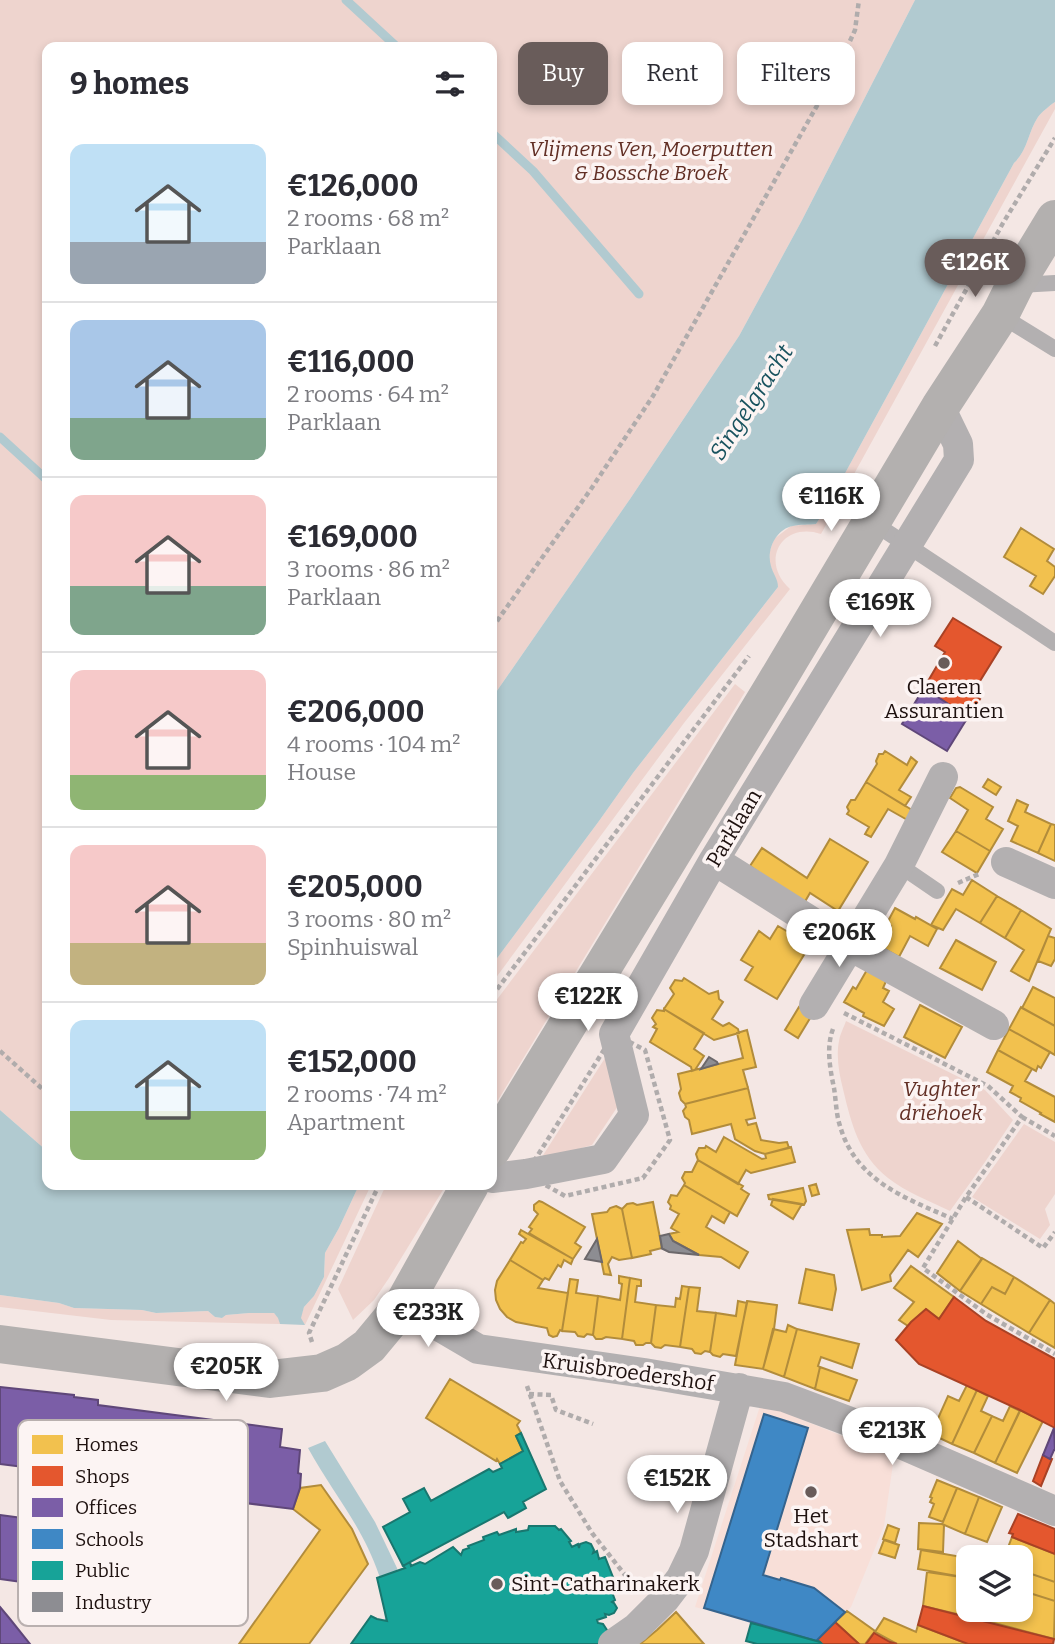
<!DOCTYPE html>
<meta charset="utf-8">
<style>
:root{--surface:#fff;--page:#f2f2f3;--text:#2b2b33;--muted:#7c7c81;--line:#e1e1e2;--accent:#695c5a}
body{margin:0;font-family:Bitter,serif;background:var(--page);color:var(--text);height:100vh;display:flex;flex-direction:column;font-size:26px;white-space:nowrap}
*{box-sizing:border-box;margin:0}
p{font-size:23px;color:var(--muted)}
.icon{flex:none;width:38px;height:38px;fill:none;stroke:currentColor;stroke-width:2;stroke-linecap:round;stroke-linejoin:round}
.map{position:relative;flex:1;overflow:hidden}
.details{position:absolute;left:42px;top:42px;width:455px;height:1148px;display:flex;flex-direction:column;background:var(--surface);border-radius:14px;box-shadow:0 4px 10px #0003}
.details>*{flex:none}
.top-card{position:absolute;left:518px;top:42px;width:430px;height:63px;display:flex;gap:14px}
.tools{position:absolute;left:956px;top:1545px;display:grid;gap:14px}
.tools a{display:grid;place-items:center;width:77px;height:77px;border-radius:14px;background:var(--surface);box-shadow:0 4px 10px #0003;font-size:35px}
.price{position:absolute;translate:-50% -60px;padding:0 16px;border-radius:24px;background:#fff;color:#222;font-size:23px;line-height:46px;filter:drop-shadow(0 2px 4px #0008)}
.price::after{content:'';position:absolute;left:50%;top:42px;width:21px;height:16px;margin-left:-10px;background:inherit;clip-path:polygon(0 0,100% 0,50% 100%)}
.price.active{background:var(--accent);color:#fff}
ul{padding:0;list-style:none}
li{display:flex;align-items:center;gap:21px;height:175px;padding:0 28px}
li+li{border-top:2px solid var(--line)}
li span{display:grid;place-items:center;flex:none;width:196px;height:140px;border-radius:14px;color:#555}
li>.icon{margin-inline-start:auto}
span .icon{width:84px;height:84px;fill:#fffc;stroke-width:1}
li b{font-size:30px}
h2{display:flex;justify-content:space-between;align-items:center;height:84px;padding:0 28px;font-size:30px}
.chip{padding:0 24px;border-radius:14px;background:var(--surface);box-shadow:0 4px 10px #0003;font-size:24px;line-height:63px}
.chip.active{background:var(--accent);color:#fff}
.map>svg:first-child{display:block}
.built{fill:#f8dfd8}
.green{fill:#eed4ce}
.water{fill:#b1cad0}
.homes{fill:#f2c14e;stroke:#b28c3b;stroke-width:2}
.shops{fill:#e4572e;stroke:#a94225;stroke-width:2}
.offices{fill:#7b5ea7;stroke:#5f4779;stroke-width:2}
.schools{fill:#3f88c5;stroke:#35648e;stroke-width:2}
.public{fill:#17a398;stroke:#19776f;stroke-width:2}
.industry{fill:#8d8d92;stroke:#6c686b;stroke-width:2}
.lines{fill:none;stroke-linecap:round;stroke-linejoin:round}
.stream{stroke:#b1cad0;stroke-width:9}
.path{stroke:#b0acac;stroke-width:4.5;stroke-dasharray:5 3.5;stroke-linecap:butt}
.service{stroke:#b3b0b1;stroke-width:16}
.minor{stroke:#b3b0b1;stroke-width:30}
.secondary{stroke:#b3b0af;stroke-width:38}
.poi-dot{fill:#695c5a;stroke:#fcf4f3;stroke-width:2.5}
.labels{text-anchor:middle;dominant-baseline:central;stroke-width:7;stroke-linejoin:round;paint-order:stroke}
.park-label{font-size:21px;font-style:italic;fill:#622f25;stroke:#fcf4f3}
.poi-label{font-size:21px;fill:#1e110f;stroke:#fcf4f3}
.street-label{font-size:21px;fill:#1e110f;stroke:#fcf4f3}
.water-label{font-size:23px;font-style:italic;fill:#18525e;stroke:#fcf4f3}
.key{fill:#fcf4f3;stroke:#b9b0af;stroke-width:2}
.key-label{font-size:19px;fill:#1e110f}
</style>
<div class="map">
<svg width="1055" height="1644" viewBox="0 0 1055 1644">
<rect width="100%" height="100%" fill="#f4e7e4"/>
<path class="built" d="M761 1403 894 1457 884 1526 851 1607 819 1640 695 1607Z"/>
<path class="green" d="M0 0H915L801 222 739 336 630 499 492 698V47H47V1151L0 1110Z
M1055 102V109L821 534C782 521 759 561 790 589L684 723 492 983V965L599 821 633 773 778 587 770 564 769 553 774 539 791 526 816 524 825 510 830 506 837 488 1014 163C1028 150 1028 132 1038 117 1042 112 1049 106 1055 102Z
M735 684 745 692 492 1110V1006Z
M846 1021 985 1090 1013 1120 985 1162 950 1211C929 1201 906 1192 888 1178 859 1155 851 1123 843 1089 839 1074 836 1056 839 1041 840 1034 844 1027 846 1021Z
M605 1058 620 1103 592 1145 540 1160Z
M1024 1124 1055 1142V1194L1045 1209 1050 1225 1040 1239 972 1197Z
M359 1185H371L305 1325 300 1319 304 1307 314 1296 324 1277 325 1253 339 1228Z
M386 1185H446L389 1278 374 1300 353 1320 338 1289Z
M0 1295 59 1303 74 1308 142 1310 156 1313 208 1311 215 1317 222 1318 226 1315 249 1313H274L279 1318 280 1324 111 1320 0 1307Z"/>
<path class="water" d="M915 0H1055V102C1049 106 1042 112 1038 117 1028 132 1028 150 1014 163L837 488 830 506 825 510 816 524C809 525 800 524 793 526 776 529 766 550 771 566 773 574 778 579 778 587L633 773 599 821 492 965V698L630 499 739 336 801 222Z
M0 1110 47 1151V1185H359L339 1228 325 1253 324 1277 314 1296 304 1307 301 1318 305 1325 280 1324 278 1318 274 1313H249L226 1315 222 1318 215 1317 208 1311 156 1313 142 1310 74 1308 59 1303 0 1295Z
M325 1441 375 1522 397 1568 411 1644H387C385 1625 384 1591 379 1575 362 1525 332 1492 308 1448Z"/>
<path class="homes" d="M1021 528 1054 549 1047 561 1055 567V576L1043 594 1030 586 1036 576 1004 557Z
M885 751 907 765 911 757 917 762 899 790 911 797 905 806 866 782 877 764 876 761 879 754H883Z
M988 779 1001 787 996 795 983 787Z
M866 782 917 813 911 822 888 809 871 837 865 834 869 827 847 814 849 811 847 807 851 800H855Z
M960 787 993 807 986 819 1003 829 990 851 956 831 968 810 950 798 956 788Z
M1017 800 1028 805 1025 812 1051 824 1038 853 1011 841 1018 826 1008 821Z
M1051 824 1055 825V861L1038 853Z
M956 831 990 851 977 873 942 852Z
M830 839 868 862 838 911 810 893 803 905 750 866 762 848 807 878Z
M972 880 997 896 980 923 956 909 943 930 931 925 952 889 963 895Z
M997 896 1021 910 1005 938 980 923Z
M895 908 915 919 916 917 937 929 928 946 910 936 899 957 879 946 891 926 887 923Z
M1021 910 1051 929 1029 981 1011 971 1024 950 1005 938Z
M778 926 810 945 777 999 745 980 753 967 741 960 759 931 770 939Z
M1048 936 1055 938V959L1051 966 1038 961Z
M956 940 996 962 982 990 940 968Z
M868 968 887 979 883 988 889 991 883 1002 894 1009 884 1026 863 1016 864 1013 844 1002 853 987 856 989Z
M684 978 709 994 718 991 719 999 723 1002 712 1019 723 1026 729 1023 738 1029 739 1033 714 1040 664 1009 674 994 670 988 675 980 682 981Z
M1033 987 1055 998V1026L1022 1008Z
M920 1005 962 1027 945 1058 904 1037Z
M799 1007 812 1015 798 1038 785 1030Z
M1021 1007 1055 1026V1055L1009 1029Z
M664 1009 704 1033 694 1049 704 1056 695 1070 692 1071 691 1067 650 1042 657 1029 653 1027 656 1024 652 1018 657 1010 664 1011Z
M1009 1029 1050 1052 1041 1068 1038 1066 1036 1071 998 1050Z
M747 1030 756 1067 743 1070 748 1088 685 1104 681 1100 679 1093 681 1089 678 1074 743 1058 737 1033Z
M998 1050 1032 1069 1025 1081 1055 1097V1122L1040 1114 1041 1113 1020 1101 1021 1098 1010 1092 1013 1086 987 1072Z
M748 1088 755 1118 746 1120 748 1125 756 1123 761 1140 779 1143 787 1142 789 1148 765 1154 755 1151 735 1139 731 1124 692 1134 689 1120 685 1117 683 1111 686 1107 685 1104Z
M724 1137 762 1159 766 1158 765 1154 791 1147 795 1162 751 1173 746 1170 738 1184 698 1160 696 1154 699 1148H705L706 1146 716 1152Z
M698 1160 743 1186 741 1189 749 1194 737 1216 684 1185 685 1183 682 1178 685 1172H692Z
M816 1184 819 1194 812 1196 809 1186Z
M684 1185 730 1212 724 1223 712 1216 706 1227 748 1252 739 1268 721 1257 699 1255 673 1241 669 1234 678 1232 671 1228 679 1214 670 1209 671 1206 668 1202 671 1195 677 1196Z
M803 1188 806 1201 804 1205 769 1199 768 1195Z
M773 1199 802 1204 793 1219 771 1205Z
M539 1201 542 1202 585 1227 575 1243 581 1247 573 1259 529 1233 532 1229 529 1227 538 1214 534 1210V1205Z
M653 1202 662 1248 650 1251 651 1254 632 1258 622 1209 627 1204 633 1203 637 1205Z
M616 1206 622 1209 632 1258 619 1260 612 1257 608 1264 611 1275 604 1274 592 1214 607 1212 610 1208Z
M917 1213 942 1224 918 1257 908 1250 890 1275 891 1281 862 1290 847 1230 869 1229 870 1235H882V1237L900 1236Z
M521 1230 573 1259 571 1264 564 1260 561 1267 558 1265 549 1280 545 1278 543 1280 510 1260 521 1242 523 1243 526 1239 519 1234Z
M958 1241 982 1259 960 1291 937 1273Z
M982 1258 1014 1277 1005 1294 992 1287 981 1304 960 1291Z
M510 1260 543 1280 538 1288 568 1293 562 1331 560 1330 557 1336 553 1337 549 1335 547 1328 516 1322 507 1317 500 1309 496 1300 495 1290 497 1281Z
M911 1266 954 1297 939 1319 926 1309 908 1326 899 1320 914 1302 894 1288Z
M806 1269 834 1275 836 1289 832 1310 799 1303Z
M619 1276 630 1278 622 1339 606 1337 602 1339H596L593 1335 598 1296 620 1300 622 1284 619 1283Z
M1014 1277 1050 1300 1029 1333 981 1304 992 1287 1005 1294Z
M630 1278 641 1280V1286H637L635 1302 656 1305 651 1343H646L643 1345H636L634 1341 622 1339Z
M570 1279 578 1280 576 1293 598 1296 593 1335 587 1334 584 1337 578 1336 575 1332 562 1331Z
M682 1286 689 1287 680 1347 665 1345 661 1348 655 1347 651 1343 656 1305 675 1307 676 1298 680 1299Z
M689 1287 700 1288 697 1311 716 1313 710 1352 705 1351 701 1354 695 1353 692 1349 680 1347Z
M1050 1300 1055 1304V1348L1029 1333Z
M738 1301 747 1303 736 1356 723 1354 720 1357 713 1355 710 1352 716 1313 736 1316Z
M747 1301 777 1305 774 1329 763 1369 735 1365Z
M788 1325 797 1329 784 1377 763 1369 773 1329 786 1332Z
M797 1329 859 1344 852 1368 821 1357 818 1366 820 1367 815 1389 784 1377Z
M820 1367 857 1380 849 1401 815 1389Z
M450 1379 520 1421 517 1425 521 1433 516 1436 523 1451 500 1464 497 1459 496 1461 426 1418Z
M967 1385 977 1390 952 1444 931 1434 948 1396 959 1401Z
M977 1390 988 1396 981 1411 992 1416 974 1453 952 1444Z
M1010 1406 1020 1411 995 1463 974 1453 992 1416 1003 1421Z
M1020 1410 1043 1421 1017 1473 995 1463Z
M937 1480 957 1488 943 1522 929 1517 934 1504 930 1502 932 1498 930 1497Z
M321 1485 352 1529 368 1564 309 1644H239L320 1530 293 1509 300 1488Z
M957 1488 979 1497 965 1534 942 1524Z
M979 1497 1002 1507 987 1542 965 1534Z
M919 1523 942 1524 944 1525 943 1552 918 1549Z
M888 1525 899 1529 895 1543 883 1539Z
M1012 1537 1055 1554V1582L1020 1570V1558H1004Z
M884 1540 899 1545 895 1558 879 1553Z
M921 1550 968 1558V1578L918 1569Z
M1020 1570 1055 1582V1601L1020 1590Z
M927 1572 968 1578 961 1615 923 1606Z
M1020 1590 1055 1601 1054 1639 983 1620 986 1610H1020Z
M847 1611 875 1631 865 1644H859L835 1622Z
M676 1612 704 1644H640L657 1630Z
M884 1618 916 1632 918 1625 968 1644H897L875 1632Z"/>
<path class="shops" d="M953 618 1001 647 972 694 980 699 968 717 924 688 945 652 935 646Z
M954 1297 986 1321 1055 1359V1428L1020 1410 919 1364 896 1340 911 1322 926 1309 939 1319Z
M1043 1455 1052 1459 1041 1486 1033 1481Z
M1018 1514 1055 1529V1554L1012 1537 1013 1534 1009 1533Z
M923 1606 1054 1639 1053 1644H968L918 1625Z
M835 1622 859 1644H822L817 1640Z
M874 1633 890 1642 897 1644H866Z"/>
<path class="offices" d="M924 688 968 717 947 751 902 724Z
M0 1387 74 1395V1397L98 1400V1405L282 1429 280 1447 300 1450 298 1473 301 1474 300 1488 293 1509 205 1498 206 1490 162 1485 163 1475 95 1466 94 1476 0 1464Z
M1054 1428 1055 1450H1054L1050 1459 1043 1455Z
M0 1515 217 1544 209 1608 0 1579Z
M0 1607 10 1619 30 1644H0Z"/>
<path class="schools" d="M764 1414 808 1428 763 1575 780 1580 781 1578 814 1588 845 1612 817 1640 820 1642 704 1608Z"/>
<path class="public" d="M521 1433 546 1489 523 1502 526 1508 508 1518 504 1512 403 1566 383 1527 410 1512 403 1499 424 1488 431 1501 489 1469 493 1472 502 1468 500 1464 523 1451 516 1436Z
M529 1526H555L559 1530 561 1529 571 1541 569 1542 572 1547 578 1544 579 1548 580 1544 586 1542 591 1544 594 1550 593 1553 597 1551 599 1559 605 1557 618 1590 612 1592 615 1600 612 1602 614 1603 617 1608 614 1613 609 1615 605 1614 606 1617 597 1620 598 1623 603 1624 607 1630V1637L603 1642 598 1644H351L371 1616 377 1619 387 1621 377 1578 405 1568 403 1566 410 1562 411 1566 420 1562 425 1564 453 1547 461 1555 463 1550 469 1548 468 1546 484 1540 483 1537 497 1532 499 1535 516 1529V1532L528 1530Z
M751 1623 820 1642 822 1644H757L746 1641Z"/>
<path class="industry" d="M709 1057 717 1062 718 1064 701 1069Z
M669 1234 673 1241 699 1255 669 1252 661 1248H662L660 1236Z
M597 1239 602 1262 585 1259Z"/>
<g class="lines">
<path class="stream" d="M346 0 397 47
M492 133 533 171 639 294
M0 437 47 480"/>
<path class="path" d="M935 346 1003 223 1055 138
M492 628 591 489 653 396 836 72 855 30 859 0
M958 883 979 874
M492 996 749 656
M844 1013 988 1086 1022 1117 966 1197 923 1268 986 1314 1055 1354
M833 1029C826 1047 830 1069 834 1088 836 1100 836 1114 840 1126 856 1181 905 1198 953 1219
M614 1034 645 1050 670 1140 643 1178 565 1196 526 1174Z
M0 1051 47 1093
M1022 1117 1055 1136
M966 1197 1043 1248 1055 1232
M312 1342 309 1333 379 1185
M527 1386 560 1481 592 1533 636 1589
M529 1394 551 1395 556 1410 593 1424"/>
<path class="service" d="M1019 285 1055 283
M1000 315 1055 349
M872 522 1055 643
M899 865 937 891"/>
<path class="minor" d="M714 860 850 946 994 1025
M1006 862 1055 884
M814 1005 899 865 943 777
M492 1178 526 1174 603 1159 634 1115 614 1034 714 860 959 460 958 444 940 407
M403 1305 478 1349 644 1373 784 1397 848 1421 1055 1511
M613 1644 636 1628 665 1599 681 1578 694 1551 739 1388"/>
<path class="secondary" d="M492 1149 772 689 940 407 1000 315 1015 285 1055 219
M0 1344 270 1379 322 1373 347 1362 369 1346 403 1305 470 1185"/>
</g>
<g class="poi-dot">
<circle cx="944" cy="663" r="7"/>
<circle cx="811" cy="1492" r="7"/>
<circle cx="497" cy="1584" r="7"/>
</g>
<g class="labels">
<g class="park-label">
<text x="651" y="149">Vlijmens Ven, Moerputten<tspan x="651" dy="24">&amp; Bossche Broek</tspan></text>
<text x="941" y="1089">Vughter<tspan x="941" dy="24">driehoek</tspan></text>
</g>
<g class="poi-label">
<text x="944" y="687">Claeren<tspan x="944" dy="24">Assurantien</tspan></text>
<text x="811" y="1516">Het<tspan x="811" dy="24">Stadshart</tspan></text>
<text x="511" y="1584" text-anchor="start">Sint-Catharinakerk</text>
</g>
<g class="street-label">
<text transform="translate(734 828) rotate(-59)">Parklaan</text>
<text transform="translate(628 1372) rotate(8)">Kruisbroedershof</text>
</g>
<g class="water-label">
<text transform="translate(751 402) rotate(-57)">Singelgracht</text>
</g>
</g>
<rect x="18" y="1420" width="230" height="206" rx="10" class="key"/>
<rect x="32" y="1435" width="31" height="19" fill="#f2c14e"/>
<rect x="32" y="1466" width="31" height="20" fill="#e4572e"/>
<rect x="32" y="1498" width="31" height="19" fill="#7b5ea7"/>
<rect x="32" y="1529" width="31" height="20" fill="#3f88c5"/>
<rect x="32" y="1561" width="31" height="19" fill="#17a398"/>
<rect x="32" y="1592" width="31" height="20" fill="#8d8d92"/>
<g class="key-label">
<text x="75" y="1451">Homes</text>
<text x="75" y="1483">Shops</text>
<text x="75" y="1514">Offices</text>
<text x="75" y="1546">Schools</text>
<text x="75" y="1577">Public</text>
<text x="75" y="1609">Industry</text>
</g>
</svg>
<div class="tools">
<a><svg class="icon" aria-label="layers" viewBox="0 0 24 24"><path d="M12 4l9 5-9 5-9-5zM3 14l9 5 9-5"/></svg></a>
</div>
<b class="price active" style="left:975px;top:299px">€126K</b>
<b class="price" style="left:831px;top:533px">€116K</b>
<b class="price" style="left:880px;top:639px">€169K</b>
<b class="price" style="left:839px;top:969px">€206K</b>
<b class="price" style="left:588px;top:1033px">€122K</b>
<b class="price" style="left:428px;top:1349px">€233K</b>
<b class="price" style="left:226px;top:1403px">€205K</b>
<b class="price" style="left:892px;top:1467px">€213K</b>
<b class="price" style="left:677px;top:1515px">€152K</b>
<div class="top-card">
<a class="chip active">Buy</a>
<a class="chip">Rent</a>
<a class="chip">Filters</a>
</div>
<section class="details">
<h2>9 homes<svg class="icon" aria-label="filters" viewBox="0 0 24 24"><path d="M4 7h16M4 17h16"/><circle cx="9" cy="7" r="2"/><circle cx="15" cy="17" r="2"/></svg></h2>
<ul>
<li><span style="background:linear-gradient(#bfe0f5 70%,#9aa5b1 0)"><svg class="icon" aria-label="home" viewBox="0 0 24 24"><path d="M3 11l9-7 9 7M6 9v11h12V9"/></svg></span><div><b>€126,000</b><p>2 rooms · 68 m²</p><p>Parklaan</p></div></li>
<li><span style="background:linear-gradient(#a9c7e8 70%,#7fa58c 0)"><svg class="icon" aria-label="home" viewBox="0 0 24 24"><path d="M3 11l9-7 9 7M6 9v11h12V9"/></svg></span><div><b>€116,000</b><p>2 rooms · 64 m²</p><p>Parklaan</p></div></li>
<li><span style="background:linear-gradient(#f6c9c9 65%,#7fa58c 0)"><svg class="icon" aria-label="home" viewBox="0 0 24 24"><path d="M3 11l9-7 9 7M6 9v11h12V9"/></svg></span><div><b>€169,000</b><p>3 rooms · 86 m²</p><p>Parklaan</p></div></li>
<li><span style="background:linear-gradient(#f6c9c9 75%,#8fb573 0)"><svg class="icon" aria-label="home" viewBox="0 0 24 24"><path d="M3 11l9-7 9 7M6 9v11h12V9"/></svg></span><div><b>€206,000</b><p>4 rooms · 104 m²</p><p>House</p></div></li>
<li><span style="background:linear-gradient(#f6c9c9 70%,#c2b280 0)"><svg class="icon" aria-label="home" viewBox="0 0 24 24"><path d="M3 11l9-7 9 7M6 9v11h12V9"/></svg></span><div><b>€205,000</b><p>3 rooms · 80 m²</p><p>Spinhuiswal</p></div></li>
<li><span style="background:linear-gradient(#bfe0f5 65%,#8fb573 0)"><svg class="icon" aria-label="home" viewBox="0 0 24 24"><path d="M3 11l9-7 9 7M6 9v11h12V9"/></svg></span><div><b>€152,000</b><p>2 rooms · 74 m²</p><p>Apartment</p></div></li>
</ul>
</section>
</div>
